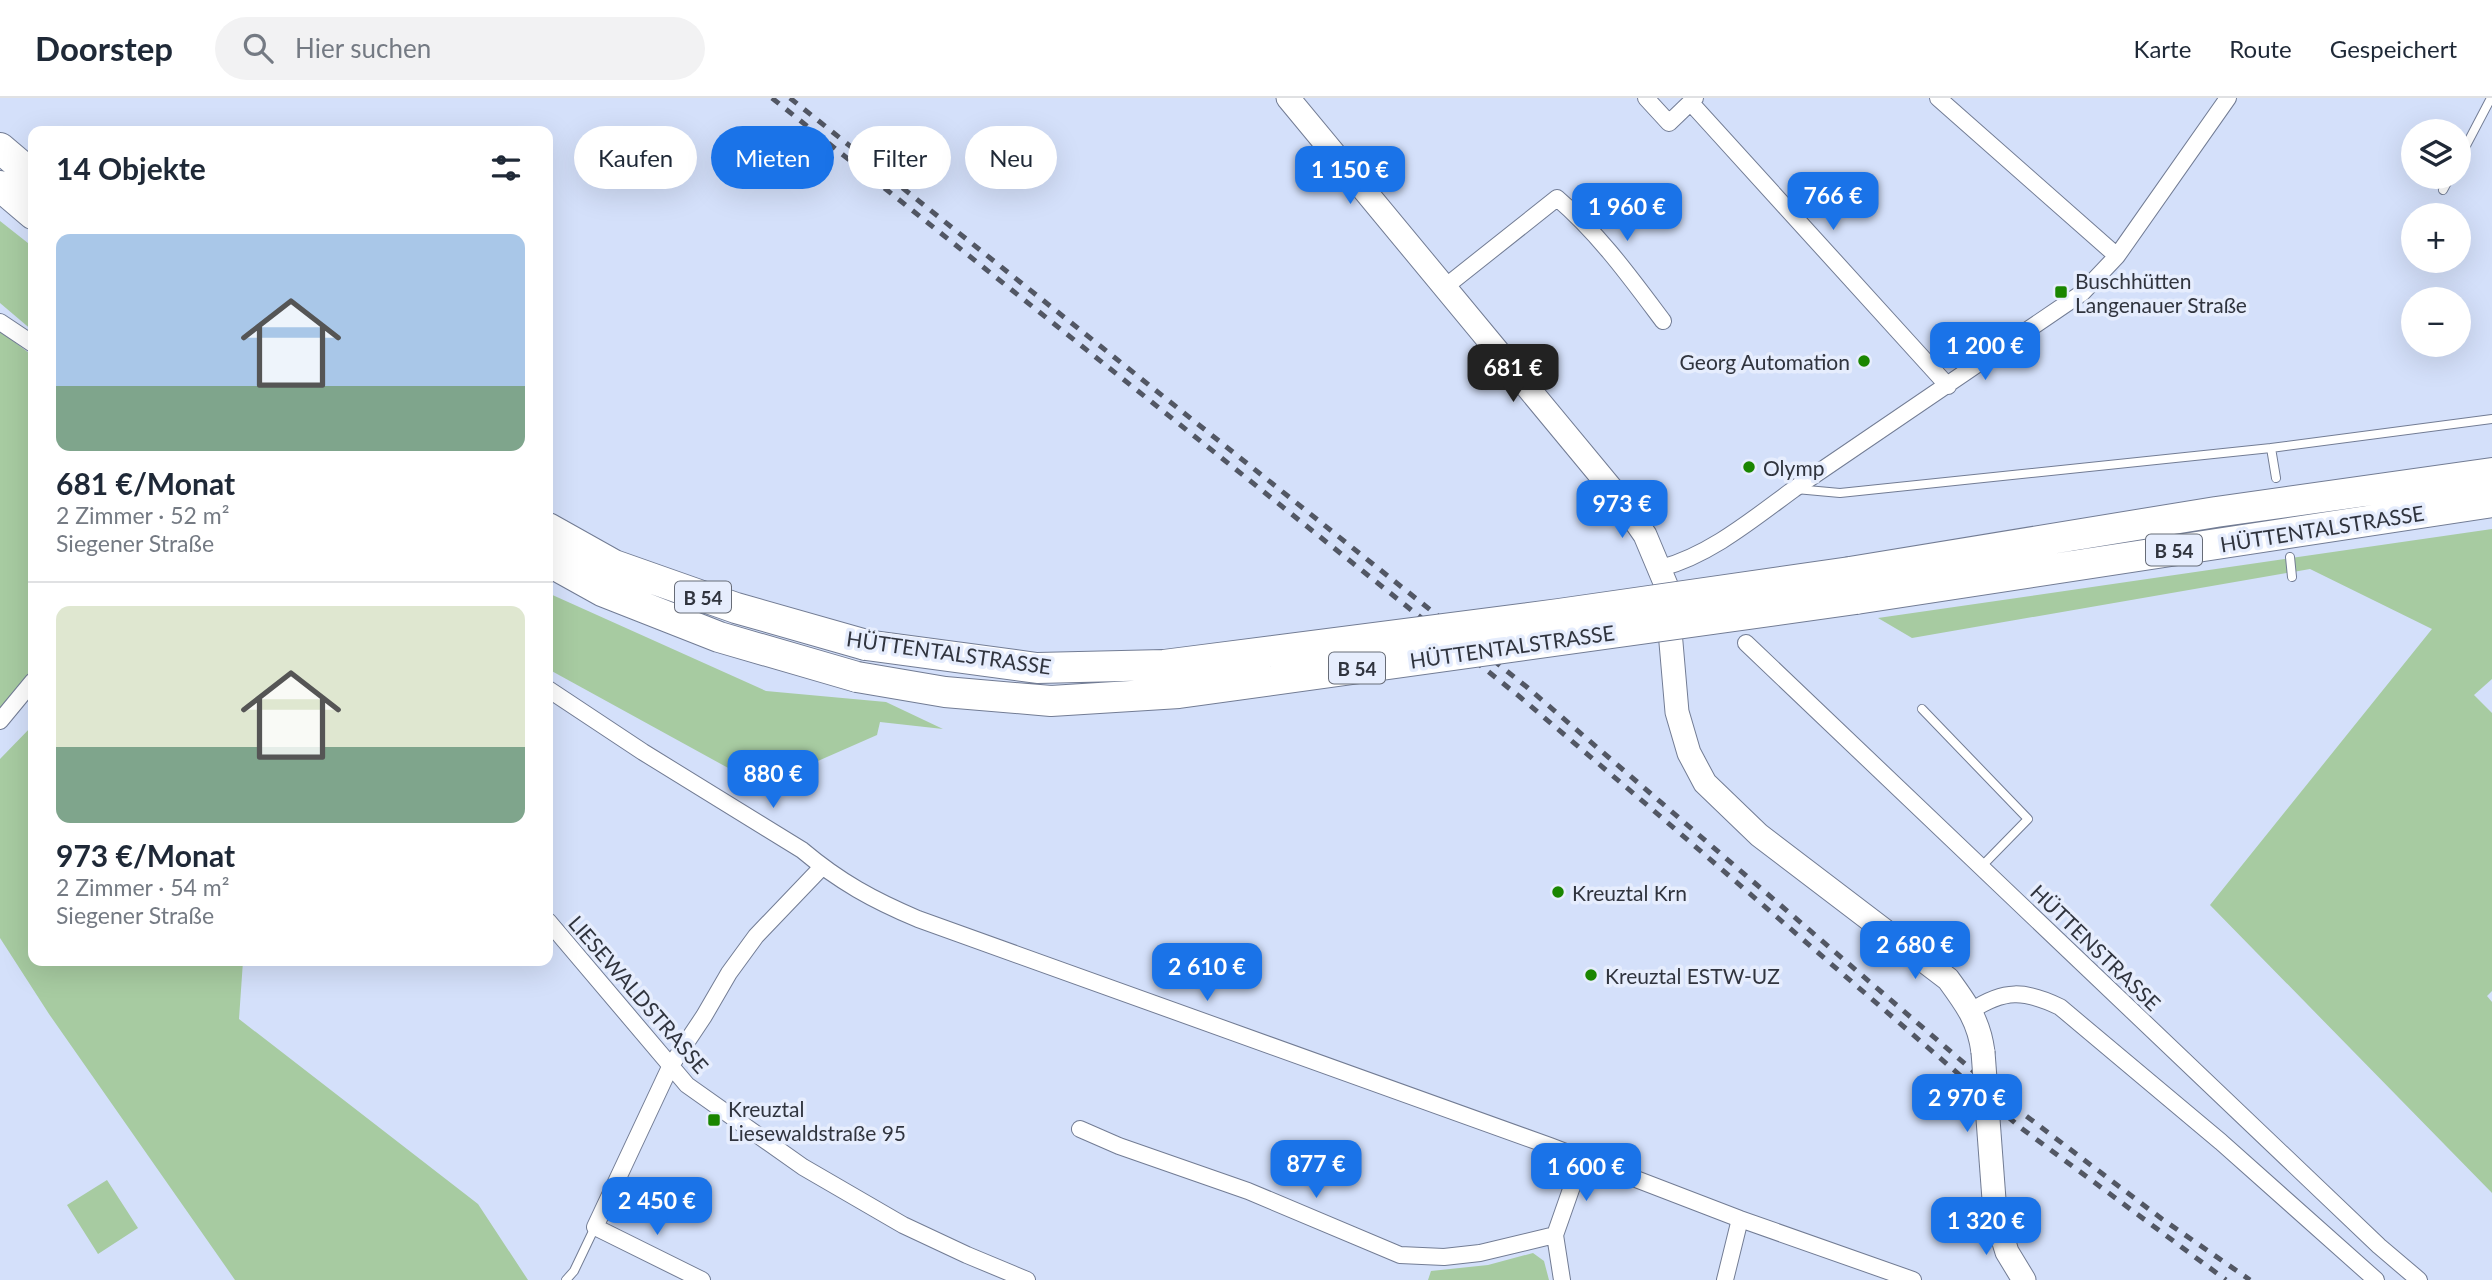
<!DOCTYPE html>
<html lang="de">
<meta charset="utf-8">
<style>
:root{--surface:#fff;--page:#f2f2f3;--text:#1f2937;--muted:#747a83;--line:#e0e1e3;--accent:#1a73e8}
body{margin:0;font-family:Lato,sans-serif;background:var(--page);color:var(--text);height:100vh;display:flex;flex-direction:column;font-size:26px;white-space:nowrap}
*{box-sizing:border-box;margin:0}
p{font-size:23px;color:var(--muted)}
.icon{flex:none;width:38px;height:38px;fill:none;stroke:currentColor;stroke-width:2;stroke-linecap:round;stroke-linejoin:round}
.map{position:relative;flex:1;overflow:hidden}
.side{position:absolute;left:28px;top:28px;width:525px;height:840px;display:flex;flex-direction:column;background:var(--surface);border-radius:14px;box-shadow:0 7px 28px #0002}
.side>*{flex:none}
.hud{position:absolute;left:574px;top:28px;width:665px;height:63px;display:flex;gap:14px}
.controls{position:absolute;left:2401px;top:21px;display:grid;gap:14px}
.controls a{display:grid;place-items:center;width:70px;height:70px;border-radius:50%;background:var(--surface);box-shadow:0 7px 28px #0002;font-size:35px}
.price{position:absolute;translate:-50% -60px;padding:0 16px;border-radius:14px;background:var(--accent);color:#fff;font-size:23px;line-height:46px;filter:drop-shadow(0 2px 4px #0008)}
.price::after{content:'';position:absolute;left:50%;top:42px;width:21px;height:16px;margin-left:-10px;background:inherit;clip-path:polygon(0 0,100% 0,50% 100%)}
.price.active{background:#222;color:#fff}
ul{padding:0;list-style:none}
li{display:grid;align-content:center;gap:14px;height:371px;padding:0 28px}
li+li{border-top:2px solid var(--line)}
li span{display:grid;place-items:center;height:217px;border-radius:14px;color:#555}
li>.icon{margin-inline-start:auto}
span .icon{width:126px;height:126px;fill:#fffc;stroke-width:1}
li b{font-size:30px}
h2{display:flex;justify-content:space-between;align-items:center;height:84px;padding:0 28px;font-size:30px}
.pill{padding:0 24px;border-radius:32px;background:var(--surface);box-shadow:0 7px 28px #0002;font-size:24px;line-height:63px}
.pill.active{background:var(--accent);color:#fff}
header{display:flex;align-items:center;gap:42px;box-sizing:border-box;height:98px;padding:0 35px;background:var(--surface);border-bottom:2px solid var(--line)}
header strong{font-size:33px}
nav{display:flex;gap:38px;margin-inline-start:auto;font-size:24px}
.search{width:490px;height:63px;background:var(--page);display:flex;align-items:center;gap:18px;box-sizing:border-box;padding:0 24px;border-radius:38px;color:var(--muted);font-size:26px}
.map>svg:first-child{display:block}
.green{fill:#a7cba1}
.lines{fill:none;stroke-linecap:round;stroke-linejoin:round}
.lane-casing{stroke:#727c94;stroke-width:10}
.street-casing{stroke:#727c94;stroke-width:18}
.secondary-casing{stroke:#727c94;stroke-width:25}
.highway-casing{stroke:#727c94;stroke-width:32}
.lane{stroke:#fff;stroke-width:8}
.street{stroke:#fff;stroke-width:16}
.secondary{stroke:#fff;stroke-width:23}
.highway{stroke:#fff;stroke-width:30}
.rail{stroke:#525764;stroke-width:5;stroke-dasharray:9 9;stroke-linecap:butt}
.secondary-bridge-casing{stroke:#727c94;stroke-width:25;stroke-linecap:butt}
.highway-bridge-casing{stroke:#727c94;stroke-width:32;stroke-linecap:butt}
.secondary-bridge{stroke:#fff;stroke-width:23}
.highway-bridge{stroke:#fff;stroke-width:30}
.poi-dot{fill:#1a8600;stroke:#e6edfd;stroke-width:2.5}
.labels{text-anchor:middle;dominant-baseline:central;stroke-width:7;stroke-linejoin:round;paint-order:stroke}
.shield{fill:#e6edfd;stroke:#676c77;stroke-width:2}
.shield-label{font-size:19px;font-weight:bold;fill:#30343e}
.poi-label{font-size:21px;fill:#30343e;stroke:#e6edfd;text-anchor:start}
.street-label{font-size:21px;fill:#30343e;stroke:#e6edfd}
</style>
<header>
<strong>Doorstep</strong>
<div class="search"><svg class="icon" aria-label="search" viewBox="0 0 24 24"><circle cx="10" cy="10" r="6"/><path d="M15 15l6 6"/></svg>Hier suchen</div>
<nav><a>Karte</a><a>Route</a><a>Gespeichert</a></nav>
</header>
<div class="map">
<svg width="2492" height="1182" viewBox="0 0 2492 1182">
<rect width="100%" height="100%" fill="#d4e0fa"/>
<path class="green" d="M0 123 33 149V233L0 205Z
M0 233 33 258V576L0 615Z
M2492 431V581L2474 597 2492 615V893L2487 898 2492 904V1095L2210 807 2432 531 2310 471 1912 540 1878 520Z
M548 495 766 593 886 604 943 631 880 624 877 637 761 688 548 571Z
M33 627V863H243L239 921 478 1106 528 1182H235L49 916 0 840V661Z
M107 1082 138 1130 98 1156 67 1107Z
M1533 1155 1544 1163 1549 1182H1428L1431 1173 1488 1167Z"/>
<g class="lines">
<g class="lane-casing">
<path id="lane" d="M2459 61 2491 0
M2443 92 2450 79
M2271 350 2276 380
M1796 391 1840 395 2271 350 2492 321
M2290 459 2292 479
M1922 611 2028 721 1981 769
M566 1182 574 1173 595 1129"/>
</g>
<g class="street-casing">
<path id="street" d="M1646 0 1669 25 1695 0
M1938 0 2117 158
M1691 5 1948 288
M1445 189 1557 100C1599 136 1630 179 1663 223
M0 224 33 246
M1661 470C1710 457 1753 421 1794 391L2082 195 2117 158 2228 0
M1746 545 2379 1148 2419 1182
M548 591 643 654 802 752C840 784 873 802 918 821L1550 1048 1740 1121 1913 1182
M0 623 33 583
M548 823 687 987 803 1069 903 1127 967 1157 1027 1182
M1971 913C2004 891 2025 892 2060 909L2221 1044 2376 1182
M1080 1031 1119 1048 1248 1093 1400 1157 1444 1159 1480 1155 1555 1137
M702 1182 595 1129 670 969 704 918 729 875 756 838 822 769
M1562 1182 1555 1137 1582 1060
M1725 1182 1740 1121"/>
</g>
<g class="secondary-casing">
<path id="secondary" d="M1288 0 1620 401 1645 437 1666 487 1677 614 1689 655 1705 685 1759 737 1948 881C1967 907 1979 923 1983 954
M1995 1115 2007 1154 2024 1182"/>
</g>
<g class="highway-casing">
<path id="highway" d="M0 50 33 78
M0 88 33 116
M548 430 614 467 736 510 866 547
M548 463 602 493 719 539 857 579
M1850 474 2216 414 2492 375
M1856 501 2492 404"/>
</g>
<use href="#lane" class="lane"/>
<use href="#street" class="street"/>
<use href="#secondary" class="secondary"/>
<use href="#highway" class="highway"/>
<path class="rail" d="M772 0 1520 599 1653 712 2021 1030 2226 1182
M790 0 1528 590 2021 1014 2162 1121 2250 1182"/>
<g class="secondary-bridge-casing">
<path id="secondary-bridge" d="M1983 954 1995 1115"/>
</g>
<g class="highway-bridge-casing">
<path id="highway-bridge" d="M866 547 1037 570 1164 567 1559 516 1850 474
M857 579 945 594 1051 603 1179 595 1856 501"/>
</g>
<use href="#secondary-bridge" class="secondary-bridge"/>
<use href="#highway-bridge" class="highway-bridge"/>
</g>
<g class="poi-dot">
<rect x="2054" y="187" width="14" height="14" rx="3.5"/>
<circle cx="1864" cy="263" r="7"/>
<circle cx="1749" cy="369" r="7"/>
<circle cx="1558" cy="794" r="7"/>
<circle cx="1591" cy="877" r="7"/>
<rect x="707" y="1015" width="14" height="14" rx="3.5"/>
</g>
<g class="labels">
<g class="shield">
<rect x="2146" y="436.5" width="56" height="31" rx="5"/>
<rect x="675" y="483.5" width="56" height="31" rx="5"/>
<rect x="1329" y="554.5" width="56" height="31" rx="5"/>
</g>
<g class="shield-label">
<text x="2174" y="452">B 54</text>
<text x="703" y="499">B 54</text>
<text x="1357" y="570">B 54</text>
</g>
<g class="poi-label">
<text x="2075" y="182">Buschhütten<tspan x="2075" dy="24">Langenauer Straße</tspan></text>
<text x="1850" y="263" text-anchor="end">Georg Automation</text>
<text x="1763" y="369">Olymp</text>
<text x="1572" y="794">Kreuztal Krn</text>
<text x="1605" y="877">Kreuztal ESTW-UZ</text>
<text x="728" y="1010">Kreuztal<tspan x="728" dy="24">Liesewaldstraße 95</tspan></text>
</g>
<g class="street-label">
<text transform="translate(2322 430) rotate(-9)">HÜTTENTALSTRASSE</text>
<text transform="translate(1512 548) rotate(-8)">HÜTTENTALSTRASSE</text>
<text transform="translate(949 554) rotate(8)">HÜTTENTALSTRASSE</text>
<text transform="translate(2096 849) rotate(44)">HÜTTENSTRASSE</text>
<text transform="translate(639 896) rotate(49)">LIESEWALDSTRASSE</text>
</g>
</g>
</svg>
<div class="controls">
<a><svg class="icon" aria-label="layers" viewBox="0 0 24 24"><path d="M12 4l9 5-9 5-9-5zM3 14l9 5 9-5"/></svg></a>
<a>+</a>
<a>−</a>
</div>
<b class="price" style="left:1350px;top:108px">1 150 €</b>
<b class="price" style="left:1833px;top:134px">766 €</b>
<b class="price" style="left:1627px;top:145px">1 960 €</b>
<b class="price" style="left:1985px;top:284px">1 200 €</b>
<b class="price active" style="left:1513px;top:306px">681 €</b>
<b class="price" style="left:1622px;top:442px">973 €</b>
<b class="price" style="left:773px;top:712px">880 €</b>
<b class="price" style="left:1915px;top:883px">2 680 €</b>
<b class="price" style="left:1207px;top:905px">2 610 €</b>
<b class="price" style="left:1967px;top:1036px">2 970 €</b>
<b class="price" style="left:1316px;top:1102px">877 €</b>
<b class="price" style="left:1586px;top:1105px">1 600 €</b>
<b class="price" style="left:657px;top:1139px">2 450 €</b>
<b class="price" style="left:1986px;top:1159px">1 320 €</b>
<div class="hud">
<a class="pill">Kaufen</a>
<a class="pill active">Mieten</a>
<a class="pill">Filter</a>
<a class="pill">Neu</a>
</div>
<section class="side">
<h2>14 Objekte<svg class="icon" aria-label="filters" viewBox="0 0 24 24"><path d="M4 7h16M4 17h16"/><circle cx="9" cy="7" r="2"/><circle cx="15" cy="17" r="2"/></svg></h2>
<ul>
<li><span style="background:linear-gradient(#a9c7e8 70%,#7fa58c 0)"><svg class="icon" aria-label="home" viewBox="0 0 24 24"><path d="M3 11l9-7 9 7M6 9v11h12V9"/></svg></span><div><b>681 €/Monat</b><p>2 Zimmer · 52 m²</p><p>Siegener Straße</p></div></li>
<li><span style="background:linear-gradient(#dfe7d0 65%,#7fa58c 0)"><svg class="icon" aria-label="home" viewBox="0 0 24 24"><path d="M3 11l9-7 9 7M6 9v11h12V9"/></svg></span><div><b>973 €/Monat</b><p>2 Zimmer · 54 m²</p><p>Siegener Straße</p></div></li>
</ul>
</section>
</div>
